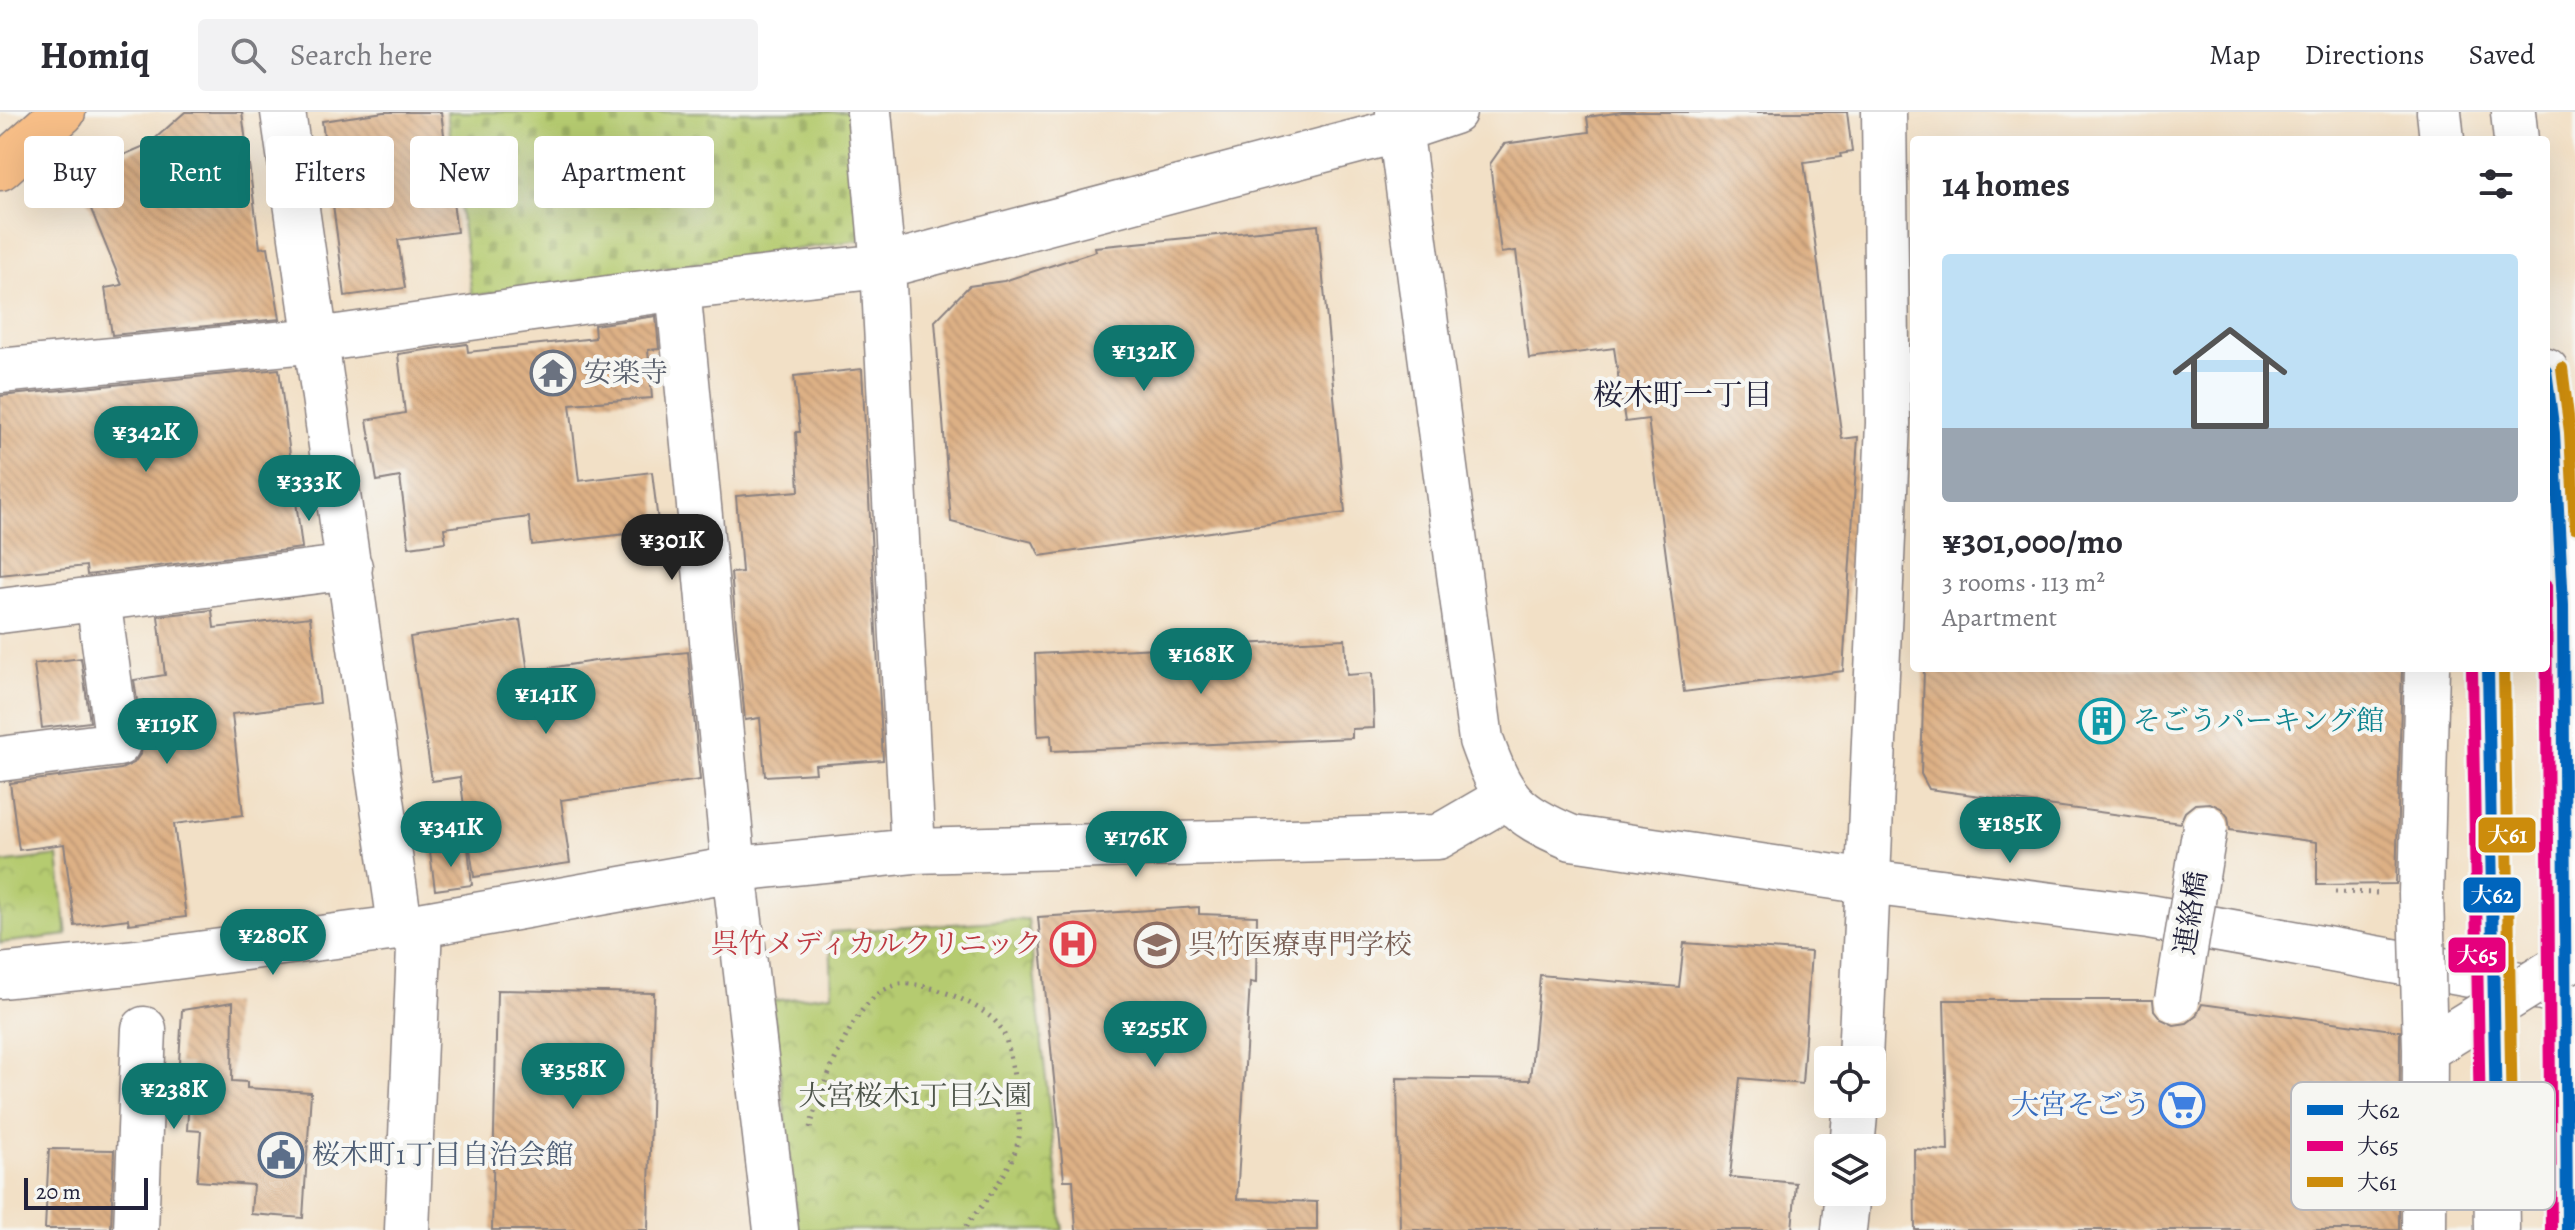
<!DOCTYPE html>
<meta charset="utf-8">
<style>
:root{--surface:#fff;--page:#f2f2f3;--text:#2b2b33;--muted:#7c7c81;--line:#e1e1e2;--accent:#0f766e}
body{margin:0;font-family:Alegreya,"Noto Serif JP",serif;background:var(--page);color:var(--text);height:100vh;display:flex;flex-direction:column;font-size:30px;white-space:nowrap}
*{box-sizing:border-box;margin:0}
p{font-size:26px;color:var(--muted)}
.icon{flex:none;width:44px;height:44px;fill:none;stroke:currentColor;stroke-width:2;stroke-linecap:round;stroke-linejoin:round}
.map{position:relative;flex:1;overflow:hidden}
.sheet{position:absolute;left:1910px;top:24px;width:640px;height:536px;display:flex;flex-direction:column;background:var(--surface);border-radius:8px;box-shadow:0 8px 32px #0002}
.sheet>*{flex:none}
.banner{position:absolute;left:24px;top:24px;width:760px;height:72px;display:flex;gap:16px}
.fabs{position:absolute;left:1814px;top:934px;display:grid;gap:16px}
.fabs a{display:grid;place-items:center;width:72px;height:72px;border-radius:8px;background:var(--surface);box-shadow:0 8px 32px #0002;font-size:40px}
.scale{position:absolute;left:24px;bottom:20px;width:124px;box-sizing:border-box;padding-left:8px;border:4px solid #22223b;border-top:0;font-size:22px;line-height:28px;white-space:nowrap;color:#22223b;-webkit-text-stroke:6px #f6f6f2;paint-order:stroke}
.price{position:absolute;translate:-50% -68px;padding:0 18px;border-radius:28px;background:var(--accent);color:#fff;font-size:26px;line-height:52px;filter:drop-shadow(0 2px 4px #0008)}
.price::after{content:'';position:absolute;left:50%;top:48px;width:24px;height:18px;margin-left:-12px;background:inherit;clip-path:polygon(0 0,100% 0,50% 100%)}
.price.on{background:#222;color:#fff}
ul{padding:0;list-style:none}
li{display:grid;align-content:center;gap:16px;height:424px;padding:0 32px}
li span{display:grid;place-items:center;height:248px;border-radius:8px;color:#555}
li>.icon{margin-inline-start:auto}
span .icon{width:144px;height:144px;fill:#fffc;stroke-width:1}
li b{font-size:34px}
h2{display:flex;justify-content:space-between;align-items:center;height:96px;padding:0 32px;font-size:34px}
.tag{padding:0 28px;border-radius:8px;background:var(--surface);box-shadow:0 8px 32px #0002;font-size:28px;line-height:72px}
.tag.on{background:var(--accent);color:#fff}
header{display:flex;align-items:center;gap:48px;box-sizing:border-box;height:112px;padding:0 40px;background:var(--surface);border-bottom:2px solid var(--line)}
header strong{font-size:38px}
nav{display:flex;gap:44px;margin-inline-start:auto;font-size:28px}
.search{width:560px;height:72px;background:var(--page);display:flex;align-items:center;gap:20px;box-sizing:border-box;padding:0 28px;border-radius:8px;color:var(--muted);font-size:30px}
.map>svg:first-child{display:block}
.cemetery{fill:url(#cemetery-stones);stroke:#6c7656;stroke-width:2}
.park{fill:url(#park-crowns);stroke:#6c7656;stroke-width:2}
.building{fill:url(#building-back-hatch)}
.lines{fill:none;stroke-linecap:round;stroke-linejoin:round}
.minor-casing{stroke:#8a8180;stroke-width:47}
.highway-casing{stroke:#8a8180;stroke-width:47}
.path{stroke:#8a8180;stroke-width:5;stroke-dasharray:2 6;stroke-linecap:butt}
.minor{stroke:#fff;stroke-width:44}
.highway{stroke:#f7be87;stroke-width:44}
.minor-bridge-casing{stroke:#8a8180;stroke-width:47;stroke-linecap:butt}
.minor-bridge{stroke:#fff;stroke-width:44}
.bus-1-casing{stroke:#f6f6f2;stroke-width:18}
.bus-2-casing{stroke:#f6f6f2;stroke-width:18}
.bus-3-casing{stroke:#f6f6f2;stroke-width:18}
.bus-1{stroke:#0065bd;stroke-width:12}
.bus-2{stroke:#e5007d;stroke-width:12}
.bus-3{stroke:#cc8c0c;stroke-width:12}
.labels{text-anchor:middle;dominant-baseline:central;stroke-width:8;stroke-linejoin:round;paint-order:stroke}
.worship-label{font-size:28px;fill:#5b616d;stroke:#f6f6f2;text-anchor:start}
.culture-label{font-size:28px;fill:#0d838f;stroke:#f6f6f2;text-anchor:start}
.street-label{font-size:28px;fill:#22223b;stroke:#f6f6f2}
.health-label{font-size:28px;fill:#be3a42;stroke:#f6f6f2;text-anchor:end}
.education-label{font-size:28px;fill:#785e54;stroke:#f6f6f2;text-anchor:start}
.park-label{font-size:28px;fill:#4e554b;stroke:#f6f6f2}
.shop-label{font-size:28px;fill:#366cbe;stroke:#f6f6f2;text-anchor:end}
.service-label{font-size:28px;fill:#4e5e75;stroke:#f6f6f2;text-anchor:start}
.neighbourhood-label{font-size:30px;fill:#22223b;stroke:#f6f6f2}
.key{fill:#f6f6f2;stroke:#b6b6bb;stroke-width:2}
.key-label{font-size:22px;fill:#22223b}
.line-badge{stroke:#f6f6f2;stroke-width:3}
.badge-label{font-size:22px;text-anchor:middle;font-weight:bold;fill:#fff}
</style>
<header>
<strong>Homiq</strong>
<div class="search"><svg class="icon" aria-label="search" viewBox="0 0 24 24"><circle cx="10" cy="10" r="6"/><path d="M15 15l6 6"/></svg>Search here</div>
<nav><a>Map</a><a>Directions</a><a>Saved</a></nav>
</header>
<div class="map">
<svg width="2575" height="1118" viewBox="0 0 2575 1118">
<defs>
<pattern id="cemetery-stones" width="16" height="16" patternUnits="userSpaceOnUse" patternTransform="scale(2)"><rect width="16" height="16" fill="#b5cb70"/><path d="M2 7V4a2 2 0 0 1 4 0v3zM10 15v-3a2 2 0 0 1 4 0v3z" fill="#9bae62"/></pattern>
<pattern id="park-crowns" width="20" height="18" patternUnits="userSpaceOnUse" patternTransform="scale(2)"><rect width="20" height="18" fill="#b5cb70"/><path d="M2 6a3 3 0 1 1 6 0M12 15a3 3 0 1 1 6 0" fill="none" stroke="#9bae62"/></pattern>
<pattern id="building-back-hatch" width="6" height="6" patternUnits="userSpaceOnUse" patternTransform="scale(2)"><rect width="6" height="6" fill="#ddb085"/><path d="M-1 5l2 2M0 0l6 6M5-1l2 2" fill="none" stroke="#bd9774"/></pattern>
</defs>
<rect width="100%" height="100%" fill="#f6f6f2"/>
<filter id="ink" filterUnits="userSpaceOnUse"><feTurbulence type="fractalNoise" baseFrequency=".0125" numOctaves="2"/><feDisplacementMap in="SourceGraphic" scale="16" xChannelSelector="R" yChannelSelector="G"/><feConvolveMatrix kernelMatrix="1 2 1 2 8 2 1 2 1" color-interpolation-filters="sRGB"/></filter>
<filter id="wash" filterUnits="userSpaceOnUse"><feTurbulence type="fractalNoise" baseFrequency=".006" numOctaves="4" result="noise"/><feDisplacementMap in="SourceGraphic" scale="32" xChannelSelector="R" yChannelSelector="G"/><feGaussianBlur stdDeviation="1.8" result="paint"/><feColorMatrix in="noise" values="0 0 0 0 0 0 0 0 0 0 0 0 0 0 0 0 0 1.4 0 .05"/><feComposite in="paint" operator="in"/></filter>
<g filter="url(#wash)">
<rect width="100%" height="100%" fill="#f2e0c6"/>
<path class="cemetery" d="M447 0H854L861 128 472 184Z"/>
<path class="park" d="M58 744 67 823 0 831V751Z
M1028 807 1063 1118H798L772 889 832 882 830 820Z"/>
<g id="blocks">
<path class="building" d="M185 0H242L260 136 268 135 280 207 112 223 105 176 122 173 77 63 149 32Z
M384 0H441L457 120 398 128 405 176 345 184 322 9Z
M1622 0H1847L1852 40 1840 42 1841 45 1804 50 1842 327 1858 325 1843 559 1684 580 1648 307 1625 310 1614 236 1529 247 1516 139 1501 141 1490 52 1504 32 1589 20 1587 5Z
M1318 113 1345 401 1040 444 1033 430 951 410 935 209 969 174 1004 169 1096 139 1095 135Z
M656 204 659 237 648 238 652 286 570 292 579 369 652 360 659 418 532 433 529 405 444 416 446 430 409 435 400 365 377 369 367 308 405 301 398 242 467 232 468 240 595 226 594 213Z
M279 257 302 436 87 463 86 454 0 463V284Z
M862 257 883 648 815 653 816 661 765 664 760 606 745 608 731 461 742 460 736 384 799 379 796 320H800L794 264Z
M212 498 214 516 310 505 320 591 232 602 243 703 174 712 186 805 129 812 128 807 75 814 64 732 19 738 10 671 121 657 134 651 141 641 143 629 134 568 165 563 158 504Z
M520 508 528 559 595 549 688 540 700 668 561 688 570 751 474 765 460 665 432 669 410 525Z
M1345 527 1347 563 1372 561 1374 616 1352 617V626L1052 639 1051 623 1038 624 1035 542Z
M81 546 90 610 42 616 34 552Z
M1924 556H2402L2396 772 2317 773V730L2230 718 2228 705 2221 696 2210 691 2195 692 2185 700 2180 711 1929 677 1921 662Z
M468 736 472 773 435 778 430 740Z
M1199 795V802L1257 804 1256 871 1250 870 1237 1087 1317 1090V1118H1076L1073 1068H1064L1038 805Z
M1684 831 1811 840 1802 972 1740 966 1730 1065 1796 1071 1792 1118H1400L1397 966 1530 968 1540 863 1679 875Z
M497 878 654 881 648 1118H492Z
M1944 888H2153L2154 898 2161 907 2174 913 2187 911 2196 904 2202 892 2400 919 2399 1118H1915L1914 1037 1948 1039Z
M233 890 232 969 247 970V976L311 980 303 1106 251 1102 253 1073 197 1069 201 1019 187 1018 191 952 179 951 182 898Z
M49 1037 114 1038 111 1117H45Z"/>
</g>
</g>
<g filter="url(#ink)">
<use href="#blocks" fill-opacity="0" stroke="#8a8180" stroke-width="2"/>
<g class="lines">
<g class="minor-casing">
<path id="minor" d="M283 0 400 813
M869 0 883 154 913 739
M1398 0 1481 628C1502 687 1513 701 1572 726L1868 770 2149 805 2575 882
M2439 0 2442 28
M2513 0 2516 28
M678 176 734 757 776 1118
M2546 258 2554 321 2563 493 2567 1118
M0 259 317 228 678 176 883 154 1400 18 1454 0
M0 499 350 455
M2488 556 2497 1118
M0 647 118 632 98 487
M0 864 137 850 420 813 734 757 913 739 1438 725 1507 685
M1860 948 1888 311 1884 0
M1852 1036 1856 992
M136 1118 144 917
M407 1118 420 813
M1844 1118 1848 1080"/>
</g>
<g class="highway-casing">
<path id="highway" d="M0 56 63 0"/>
</g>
<path class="path" d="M2335 780 2378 781
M810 1016C819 982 850 901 878 882 884 878 894 873 900 872 927 869 989 894 1002 918 1011 932 1022 1009 1019 1025 1012 1061 984 1089 963 1118"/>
<use href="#minor" class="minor"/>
<use href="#highway" class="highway"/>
<g class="minor-bridge-casing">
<path id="minor-bridge" d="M2546 359 2575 352
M2177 888 2205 715
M2425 938 2421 782 2427 556
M2424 1118 2425 938 2575 845"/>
</g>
<use href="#minor-bridge" class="minor-bridge"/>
<g class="bus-1-casing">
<path id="bus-1" d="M2546 258 2554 321 2563 493 2567 1118
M2488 556 2496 1010"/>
</g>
<g class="bus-2-casing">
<path id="bus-2" d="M2546 474 2551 1118
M2472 556 2480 1010"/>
</g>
<g class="bus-3-casing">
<path id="bus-3" d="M2562 256 2570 320 2575 416
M2504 556 2512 1010"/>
</g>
<use href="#bus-1" class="bus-1"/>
<use href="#bus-2" class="bus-2"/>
<use href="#bus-3" class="bus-3"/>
</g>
</g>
<defs>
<g id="temple-ring" transform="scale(2.3)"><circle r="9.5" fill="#f6f6f2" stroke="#6b7280" stroke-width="1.5"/><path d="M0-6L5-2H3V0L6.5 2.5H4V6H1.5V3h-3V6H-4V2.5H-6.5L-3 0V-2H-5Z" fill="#6b7280"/></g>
<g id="building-ring" transform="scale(2.3)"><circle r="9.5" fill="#f6f6f2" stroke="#0f9aa8" stroke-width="1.5"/><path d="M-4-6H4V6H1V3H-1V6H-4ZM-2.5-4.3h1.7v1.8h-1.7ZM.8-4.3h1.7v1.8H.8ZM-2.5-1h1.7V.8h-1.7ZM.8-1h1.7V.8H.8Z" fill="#0f9aa8"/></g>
<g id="hospital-ring" transform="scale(2.3)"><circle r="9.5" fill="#f6f6f2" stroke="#e0444e" stroke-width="1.5"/><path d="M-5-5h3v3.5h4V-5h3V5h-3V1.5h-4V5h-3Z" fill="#e0444e"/></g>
<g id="university-ring" transform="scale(2.3)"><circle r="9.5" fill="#f6f6f2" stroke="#8d6e63" stroke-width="1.5"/><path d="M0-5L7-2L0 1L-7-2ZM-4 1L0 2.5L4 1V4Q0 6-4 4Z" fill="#8d6e63"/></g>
<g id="supermarket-ring" transform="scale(2.3)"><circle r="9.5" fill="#f6f6f2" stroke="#3f7fe0" stroke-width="1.5"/><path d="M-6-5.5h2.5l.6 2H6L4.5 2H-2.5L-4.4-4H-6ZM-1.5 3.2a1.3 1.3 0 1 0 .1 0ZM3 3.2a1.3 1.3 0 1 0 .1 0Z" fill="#3f7fe0"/></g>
<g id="civic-ring" transform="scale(2.3)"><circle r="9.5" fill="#f6f6f2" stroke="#5c6f8a" stroke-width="1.5"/><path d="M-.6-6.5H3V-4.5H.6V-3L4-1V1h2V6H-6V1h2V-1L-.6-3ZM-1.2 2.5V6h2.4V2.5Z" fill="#5c6f8a"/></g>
</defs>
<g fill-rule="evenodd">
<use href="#temple-ring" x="553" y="261"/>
<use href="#building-ring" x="2102" y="609"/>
<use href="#hospital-ring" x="1073" y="832"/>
<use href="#university-ring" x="1157" y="833"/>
<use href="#supermarket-ring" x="2182" y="993"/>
<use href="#civic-ring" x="281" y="1043"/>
</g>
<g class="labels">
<g class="worship-label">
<text x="584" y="261">安楽寺</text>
</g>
<g class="culture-label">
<text x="2133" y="609">そごうパーキング館</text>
</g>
<g class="street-label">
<text transform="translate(2191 801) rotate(-81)">連絡橋</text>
</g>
<g class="health-label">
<text x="1042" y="832">呉竹メディカルクリニック</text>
</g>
<g class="education-label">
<text x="1188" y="833">呉竹医療専門学校</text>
</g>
<g class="park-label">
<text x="915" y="984">大宮桜木1丁目公園</text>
</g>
<g class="shop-label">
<text x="2151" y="993">大宮そごう</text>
</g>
<g class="service-label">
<text x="312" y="1043">桜木町1丁目自治会館</text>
</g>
<g class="neighbourhood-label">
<text x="1683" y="283">桜木町一丁目</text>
</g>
</g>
<rect x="2291" y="970" width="264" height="128" rx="12" class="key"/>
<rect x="2307" y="993" width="36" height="10" fill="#0065bd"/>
<rect x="2307" y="1029" width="36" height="10" fill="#e5007d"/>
<rect x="2307" y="1065" width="36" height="10" fill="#cc8c0c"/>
<g class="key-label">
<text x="2357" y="1006">大62</text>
<text x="2357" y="1042">大65</text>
<text x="2357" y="1078">大61</text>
</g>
<g class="line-badge">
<rect x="2477" y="704" width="60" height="38" rx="8" fill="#cc8c0c"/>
<rect x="2462" y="764" width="60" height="38" rx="8" fill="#0065bd"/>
<rect x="2447" y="824" width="60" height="38" rx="8" fill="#e5007d"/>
</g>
<g class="badge-label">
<text x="2507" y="731">大61</text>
<text x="2492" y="791">大62</text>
<text x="2477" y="851">大65</text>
</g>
</svg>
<div class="fabs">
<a><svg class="icon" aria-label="locate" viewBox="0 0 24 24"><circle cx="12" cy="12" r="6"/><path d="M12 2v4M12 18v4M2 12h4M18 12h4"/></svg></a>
<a><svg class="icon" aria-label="layers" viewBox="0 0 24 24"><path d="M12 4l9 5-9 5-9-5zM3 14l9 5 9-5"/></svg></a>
</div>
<div class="scale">20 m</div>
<b class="price" style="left:1144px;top:281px">¥132K</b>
<b class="price" style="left:146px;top:362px">¥342K</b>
<b class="price" style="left:309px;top:411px">¥333K</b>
<b class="price on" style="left:672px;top:470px">¥301K</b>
<b class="price" style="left:1201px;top:584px">¥168K</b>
<b class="price" style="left:546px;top:624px">¥141K</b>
<b class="price" style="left:167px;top:654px">¥119K</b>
<b class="price" style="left:2010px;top:753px">¥185K</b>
<b class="price" style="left:451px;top:757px">¥341K</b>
<b class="price" style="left:1136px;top:767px">¥176K</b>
<b class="price" style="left:273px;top:865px">¥280K</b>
<b class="price" style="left:1155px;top:957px">¥255K</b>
<b class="price" style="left:573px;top:999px">¥358K</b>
<b class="price" style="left:174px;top:1019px">¥238K</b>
<div class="banner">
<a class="tag">Buy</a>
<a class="tag on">Rent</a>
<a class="tag">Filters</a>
<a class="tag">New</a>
<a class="tag">Apartment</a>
</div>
<section class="sheet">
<h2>14 homes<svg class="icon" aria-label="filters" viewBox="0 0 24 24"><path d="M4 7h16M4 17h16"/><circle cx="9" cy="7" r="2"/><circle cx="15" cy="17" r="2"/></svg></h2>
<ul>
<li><span style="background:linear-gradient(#bfe0f5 70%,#9aa5b1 0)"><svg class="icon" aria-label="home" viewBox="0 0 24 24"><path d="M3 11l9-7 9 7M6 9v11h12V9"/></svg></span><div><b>¥301,000/mo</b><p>3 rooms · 113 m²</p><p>Apartment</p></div></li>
</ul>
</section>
</div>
